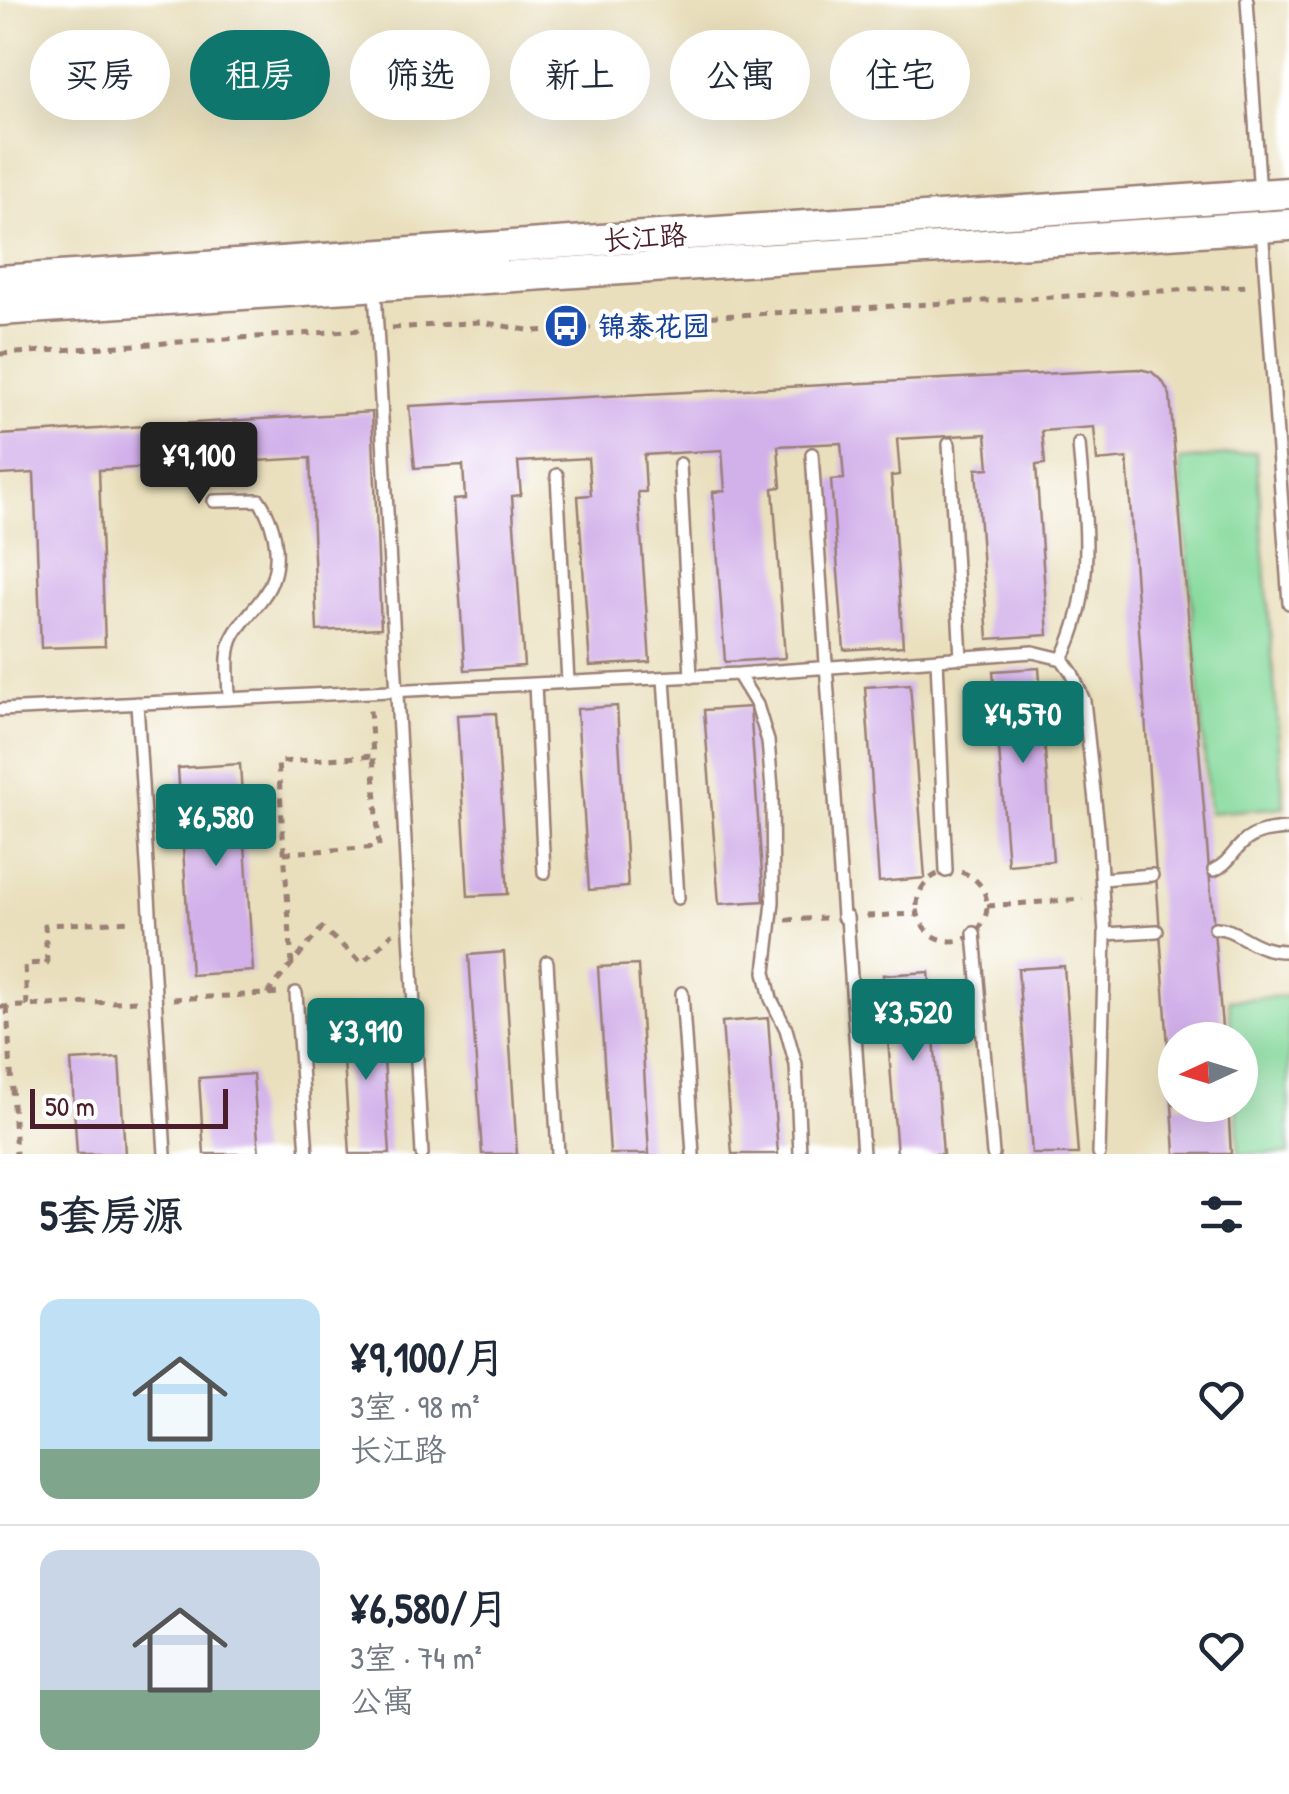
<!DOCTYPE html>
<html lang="zh">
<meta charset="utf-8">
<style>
:root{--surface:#fff;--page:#f2f2f3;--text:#1f2937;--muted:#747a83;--line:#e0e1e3;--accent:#0f766e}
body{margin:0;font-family:"Patrick Hand","LXGW WenKai TC",sans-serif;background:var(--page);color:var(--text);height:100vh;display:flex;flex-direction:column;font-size:38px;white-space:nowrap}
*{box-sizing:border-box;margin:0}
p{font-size:32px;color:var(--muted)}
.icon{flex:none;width:55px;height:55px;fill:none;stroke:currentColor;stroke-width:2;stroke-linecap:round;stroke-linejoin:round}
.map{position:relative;height:1154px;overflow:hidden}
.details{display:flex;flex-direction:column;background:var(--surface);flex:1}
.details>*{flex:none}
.guide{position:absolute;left:30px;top:30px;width:1230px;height:90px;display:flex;gap:20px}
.needle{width:65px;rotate:266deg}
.tools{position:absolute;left:1158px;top:1022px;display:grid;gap:20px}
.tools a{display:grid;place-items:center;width:100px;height:100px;border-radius:50%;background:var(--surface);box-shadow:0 10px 40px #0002;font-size:50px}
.scale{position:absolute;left:30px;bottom:25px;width:198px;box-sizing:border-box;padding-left:10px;border:5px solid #4a1f2b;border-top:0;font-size:28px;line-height:35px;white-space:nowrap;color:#4a1f2b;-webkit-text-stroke:8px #fff;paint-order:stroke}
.price{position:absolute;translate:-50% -85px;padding:0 22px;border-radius:10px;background:var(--accent);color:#fff;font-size:32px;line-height:65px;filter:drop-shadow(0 2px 5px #0008)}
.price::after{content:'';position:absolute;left:50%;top:60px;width:30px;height:22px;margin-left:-15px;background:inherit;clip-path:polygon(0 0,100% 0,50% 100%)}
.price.selected{background:#222;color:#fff}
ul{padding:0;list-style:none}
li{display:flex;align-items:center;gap:30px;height:250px;padding:0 40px}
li+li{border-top:2px solid var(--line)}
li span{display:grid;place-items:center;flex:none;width:280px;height:200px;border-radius:20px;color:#555}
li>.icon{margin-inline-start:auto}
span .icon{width:120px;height:120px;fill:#fffc;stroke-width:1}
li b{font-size:42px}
h2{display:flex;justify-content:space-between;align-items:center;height:120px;padding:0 40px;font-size:42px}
.chip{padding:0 35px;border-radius:45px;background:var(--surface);box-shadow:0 10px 40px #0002;font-size:35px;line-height:90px}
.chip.selected{background:var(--accent);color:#fff}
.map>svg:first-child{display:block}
.green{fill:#86da9c;stroke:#687c64;stroke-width:2.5}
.building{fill:#d2b0ea}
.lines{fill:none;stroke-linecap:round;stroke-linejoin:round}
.service-casing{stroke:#9a7f74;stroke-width:16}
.tertiary-casing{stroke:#9a7f74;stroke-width:35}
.path{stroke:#9a7f74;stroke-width:5;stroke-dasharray:8 8;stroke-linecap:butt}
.service{stroke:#fff;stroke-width:11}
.tertiary{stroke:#fff;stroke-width:30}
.labels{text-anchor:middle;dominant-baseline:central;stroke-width:9;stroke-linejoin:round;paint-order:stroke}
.street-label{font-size:28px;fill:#4a1f2b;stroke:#fff}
.transit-label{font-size:28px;font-weight:bold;fill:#164399;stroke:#fff;text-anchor:start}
</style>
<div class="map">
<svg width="1289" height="1154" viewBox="0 0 1289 1154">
<rect width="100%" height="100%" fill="#fff"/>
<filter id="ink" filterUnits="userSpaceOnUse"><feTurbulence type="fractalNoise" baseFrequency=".01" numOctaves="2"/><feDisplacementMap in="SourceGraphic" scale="20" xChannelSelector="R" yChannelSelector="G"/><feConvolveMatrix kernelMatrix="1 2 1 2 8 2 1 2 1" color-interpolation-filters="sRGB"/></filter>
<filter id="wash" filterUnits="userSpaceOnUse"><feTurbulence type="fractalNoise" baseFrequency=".0048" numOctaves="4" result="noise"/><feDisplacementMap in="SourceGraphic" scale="40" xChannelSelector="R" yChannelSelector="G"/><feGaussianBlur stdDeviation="2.25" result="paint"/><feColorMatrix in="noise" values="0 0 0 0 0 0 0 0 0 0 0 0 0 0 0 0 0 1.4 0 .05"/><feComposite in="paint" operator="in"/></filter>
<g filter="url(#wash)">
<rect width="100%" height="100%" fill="#e9dfbc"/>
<path class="green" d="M1256 452 1284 807 1209 813 1180 460Z
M1289 996V1154H1239L1236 1105H1240V1040H1231L1229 1000Z"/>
<g id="blocks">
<path class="building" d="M1139 369 1152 372 1163 382 1170 395 1223 1040H1175V1104H1172L1127 458 1097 461 1094 427 1042 431 1045 464 1036 465 1048 635 988 639 976 469 989 468 986 434 897 439 900 475 891 476 903 646 844 650 831 480 844 479 841 443 778 446 781 487 773 488 785 658 725 662 713 492 725 491 722 450 644 455 646 492H638L650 662 590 666 578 496 591 495 588 458 518 462 521 495 512 496 524 666 465 670 453 500 465 499 463 465 415 468 409 406Z
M372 412 381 628 317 631 310 458 99 470 105 646 41 648 34 473 0 475V435Z
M1039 668 1053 861 1008 865 993 671Z
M910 684 925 878 879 882 865 687Z
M617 706 628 887 589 890 577 709Z
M750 707 764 901 719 904 704 710Z
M496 713 508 894 468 896 457 715Z
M240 764 253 971 191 975 178 768Z
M504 952 517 1154H482L469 955Z
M638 965 649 1154H610L598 967Z
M1064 966 1078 1154H1032L1018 969Z
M929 972 943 1154H897L883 975Z
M381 1011 390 1154H350L341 1014Z
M768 1018 778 1154H732L722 1022Z
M119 1058 125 1154H77L71 1061Z
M253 1074 259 1154H204L199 1078Z
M1172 1105H1228L1231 1154H1175Z"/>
</g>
</g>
<g filter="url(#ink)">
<use href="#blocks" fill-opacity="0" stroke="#9a7f74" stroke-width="2.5"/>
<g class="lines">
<g class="service-casing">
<path id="service" d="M1247 0 1260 195
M1262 228 1289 603
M375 290 422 1154
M949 444 961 658
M812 454 843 917
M680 464 691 677
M557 475 568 682
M214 501 259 500C278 528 284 569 263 597 254 610 241 622 234 635 224 653 229 679 229 699
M937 659 946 871
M1062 659C1097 588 1085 521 1079 444
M738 674 757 705 768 741 772 789 773 902 765 972 771 999 786 1029 796 1065 800 1154
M664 678 678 898
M535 684 544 873
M137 703 165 1154
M0 710 738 674 1033 652 1062 659 1072 673 1084 701 1098 828 1105 934 1099 1154
M1214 870C1228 864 1232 853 1243 843 1255 831 1273 830 1289 829
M1102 879 1152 875
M847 917 863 1154
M1215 928C1238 927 1252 953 1289 951
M974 933 993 1154
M1105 934 1157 931
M547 962 558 1154
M296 993 307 1154
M682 993 693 1154"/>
</g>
<g class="tertiary-casing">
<path id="tertiary" d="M0 281 1289 193
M0 310 1289 225"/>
</g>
<path class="path" d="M392 328 481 322 533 331 623 326 648 320 1248 286
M0 354 361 330
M284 853 379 847 370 710
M917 906a35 35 0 1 1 70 0a35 35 0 1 1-70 0Z
M987 906 1083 899
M866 916 918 914
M786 920 825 918
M292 965 278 762 373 756
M267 994 322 928 362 963 393 933
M173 999 282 993
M27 1006 25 964 47 963 45 925 134 921
M0 1007 137 1001
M7 1007 16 1154"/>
<use href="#service" class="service"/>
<use href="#tertiary" class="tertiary"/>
</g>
</g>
<defs>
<g id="bus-disc" transform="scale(2.25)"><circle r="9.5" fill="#1a4fb4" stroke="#fff"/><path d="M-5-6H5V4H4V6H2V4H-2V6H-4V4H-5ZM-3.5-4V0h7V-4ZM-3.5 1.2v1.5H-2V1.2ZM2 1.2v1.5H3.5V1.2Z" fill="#fff"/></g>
</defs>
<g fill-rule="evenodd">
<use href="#bus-disc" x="566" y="326"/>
</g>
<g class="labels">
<g class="street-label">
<text transform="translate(645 237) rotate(-4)">长江路</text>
</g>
<g class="transit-label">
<text x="598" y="326">锦泰花园</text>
</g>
</g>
</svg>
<div class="tools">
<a><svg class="needle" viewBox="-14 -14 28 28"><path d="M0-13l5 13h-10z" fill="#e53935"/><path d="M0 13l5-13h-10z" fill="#747a83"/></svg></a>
</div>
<div class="scale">50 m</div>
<b class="price selected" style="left:199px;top:507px">¥9,100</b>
<b class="price" style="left:1023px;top:766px">¥4,570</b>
<b class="price" style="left:216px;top:869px">¥6,580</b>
<b class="price" style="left:913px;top:1064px">¥3,520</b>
<b class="price" style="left:366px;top:1083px">¥3,910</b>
<div class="guide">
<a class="chip">买房</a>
<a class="chip selected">租房</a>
<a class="chip">筛选</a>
<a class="chip">新上</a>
<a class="chip">公寓</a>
<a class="chip">住宅</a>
</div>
</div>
<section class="details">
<h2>5套房源<svg class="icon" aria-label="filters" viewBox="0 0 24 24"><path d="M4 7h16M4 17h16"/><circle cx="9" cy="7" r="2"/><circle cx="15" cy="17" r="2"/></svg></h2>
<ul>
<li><span style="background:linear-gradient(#bfe0f5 75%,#7fa58c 0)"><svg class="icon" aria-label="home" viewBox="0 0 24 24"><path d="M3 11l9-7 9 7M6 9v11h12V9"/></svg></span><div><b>¥9,100/月</b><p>3室 · 98 m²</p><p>长江路</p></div><svg class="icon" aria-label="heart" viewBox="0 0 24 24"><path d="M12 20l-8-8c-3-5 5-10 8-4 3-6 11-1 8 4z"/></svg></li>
<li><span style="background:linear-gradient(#c9d6e8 70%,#7fa58c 0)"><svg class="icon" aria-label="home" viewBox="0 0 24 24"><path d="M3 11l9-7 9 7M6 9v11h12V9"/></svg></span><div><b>¥6,580/月</b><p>3室 · 74 m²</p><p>公寓</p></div><svg class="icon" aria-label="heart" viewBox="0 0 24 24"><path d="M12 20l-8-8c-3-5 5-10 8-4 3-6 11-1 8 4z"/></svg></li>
</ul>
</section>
